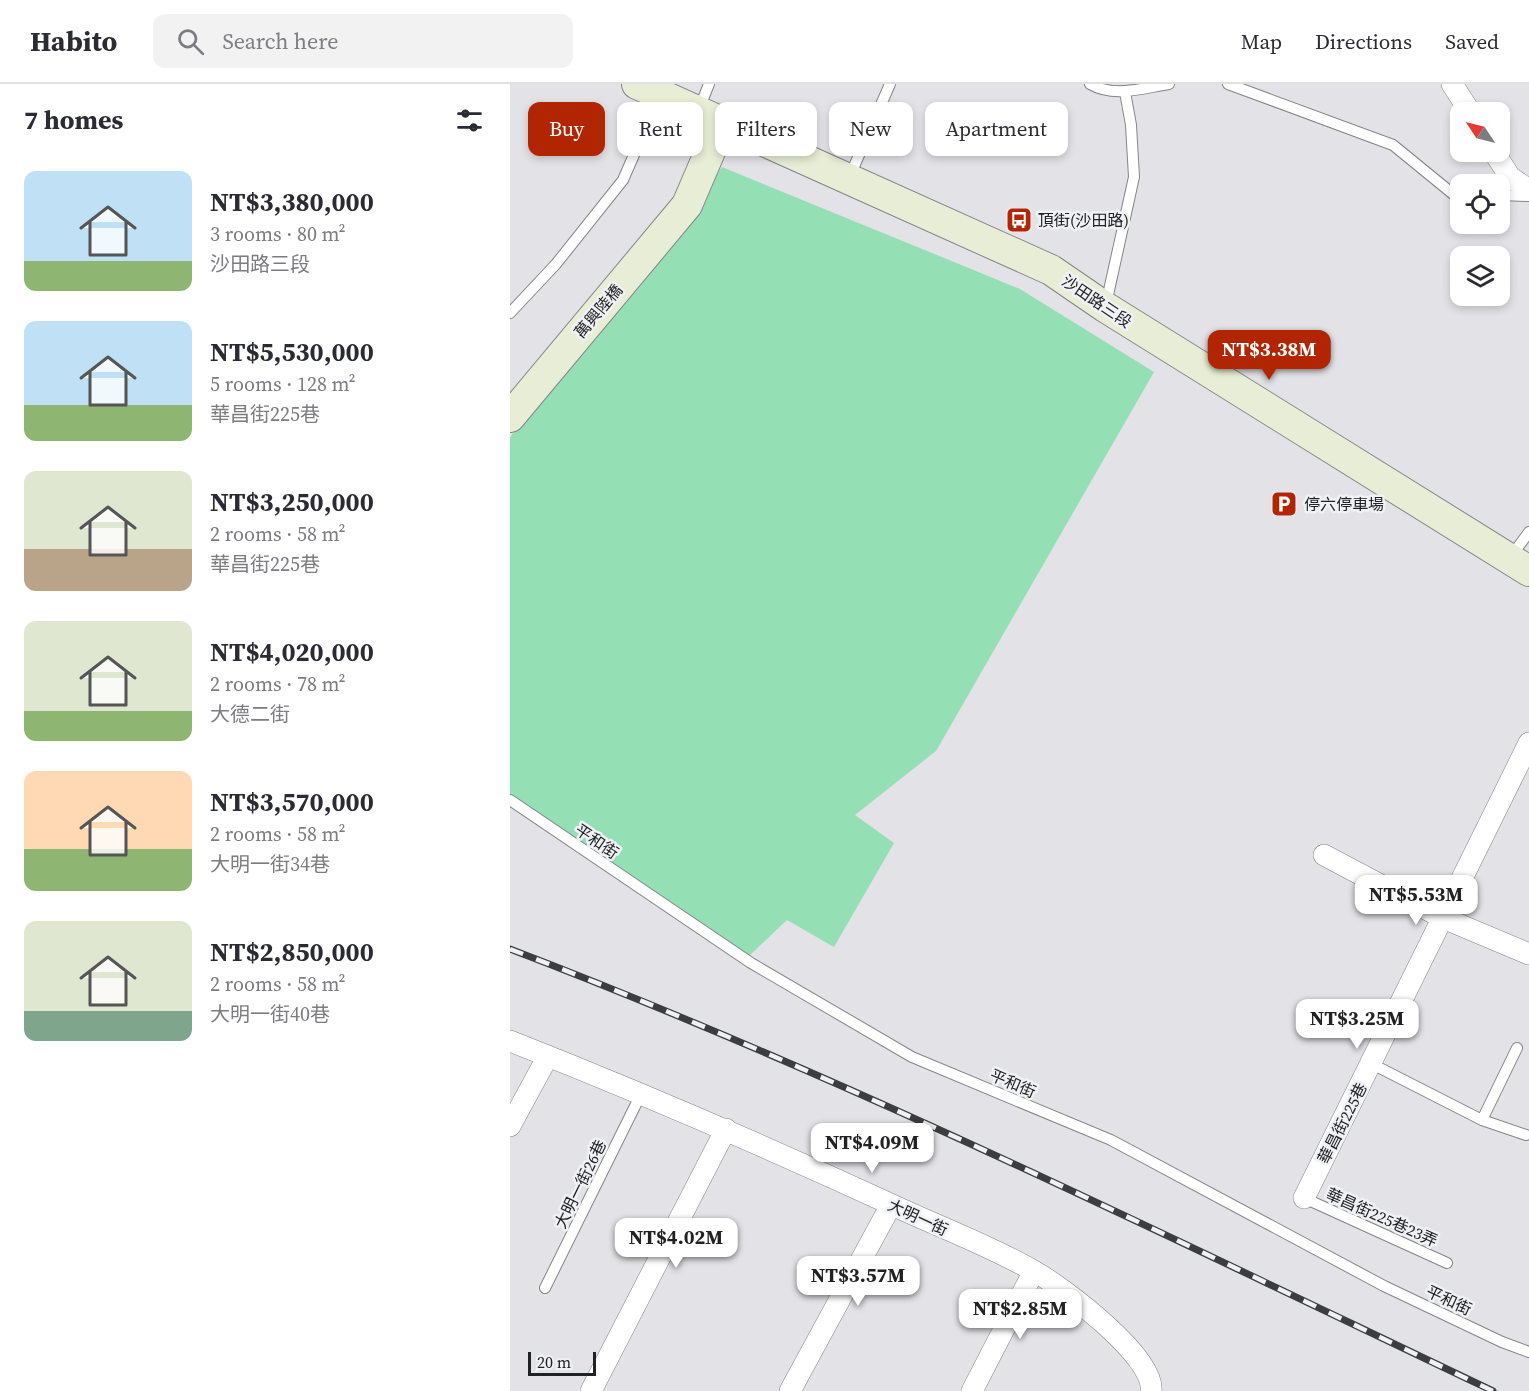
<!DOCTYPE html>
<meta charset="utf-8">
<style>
:root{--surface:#fff;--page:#f2f2f3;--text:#2b2b33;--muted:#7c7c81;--line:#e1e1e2;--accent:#b12502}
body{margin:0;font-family:"Source Serif 4","Noto Sans TC",serif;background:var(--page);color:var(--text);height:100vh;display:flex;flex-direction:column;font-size:22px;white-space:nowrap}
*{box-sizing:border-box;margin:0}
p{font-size:20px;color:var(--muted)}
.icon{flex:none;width:33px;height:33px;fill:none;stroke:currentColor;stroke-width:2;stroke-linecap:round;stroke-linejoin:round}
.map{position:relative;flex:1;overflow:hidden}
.panel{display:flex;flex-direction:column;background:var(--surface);width:510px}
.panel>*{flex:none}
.guide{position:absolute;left:18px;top:18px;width:570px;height:54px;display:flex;gap:12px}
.needle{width:39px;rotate:305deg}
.fabs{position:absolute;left:940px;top:18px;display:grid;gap:12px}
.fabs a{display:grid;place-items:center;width:60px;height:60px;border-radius:12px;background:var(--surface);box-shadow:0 3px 9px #0003;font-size:30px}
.scale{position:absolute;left:18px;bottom:15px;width:68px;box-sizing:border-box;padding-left:6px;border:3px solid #202122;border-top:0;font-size:16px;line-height:21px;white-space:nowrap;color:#202122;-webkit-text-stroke:4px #f0f1f5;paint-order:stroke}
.price{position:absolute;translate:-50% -51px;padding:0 14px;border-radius:12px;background:#fff;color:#222;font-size:20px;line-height:39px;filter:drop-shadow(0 2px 3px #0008)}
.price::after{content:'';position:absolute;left:50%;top:36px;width:18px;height:14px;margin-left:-9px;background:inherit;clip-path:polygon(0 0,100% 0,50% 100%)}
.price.selected{background:var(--accent);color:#fff}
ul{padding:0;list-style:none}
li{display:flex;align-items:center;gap:18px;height:150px;padding:0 24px}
li span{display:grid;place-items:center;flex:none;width:168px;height:120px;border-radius:12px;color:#555}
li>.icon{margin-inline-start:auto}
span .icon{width:72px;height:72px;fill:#fffc;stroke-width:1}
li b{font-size:26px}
h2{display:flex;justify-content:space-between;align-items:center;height:72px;padding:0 24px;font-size:26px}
.tag{padding:0 21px;border-radius:12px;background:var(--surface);box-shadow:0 3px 9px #0003;font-size:21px;line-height:54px}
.tag.selected{background:var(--accent);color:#fff}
header{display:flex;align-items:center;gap:36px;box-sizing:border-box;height:84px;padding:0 30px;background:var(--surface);border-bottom:2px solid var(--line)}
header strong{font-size:28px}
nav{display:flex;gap:33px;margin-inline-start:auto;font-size:21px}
.search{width:420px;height:54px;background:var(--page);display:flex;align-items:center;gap:15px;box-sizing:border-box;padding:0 21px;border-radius:12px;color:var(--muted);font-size:22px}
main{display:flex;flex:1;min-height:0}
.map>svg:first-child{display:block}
.green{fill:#95dfb5}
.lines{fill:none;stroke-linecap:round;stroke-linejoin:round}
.lane-casing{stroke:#858589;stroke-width:12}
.street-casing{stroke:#858589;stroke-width:22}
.secondary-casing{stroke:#858589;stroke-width:32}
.lane{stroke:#fff;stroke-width:10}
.street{stroke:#fff;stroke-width:21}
.secondary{stroke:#e7eed5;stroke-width:30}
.rail-casing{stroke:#3c3d3f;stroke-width:7}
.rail{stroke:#f0f1f5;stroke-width:4.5;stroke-dasharray:14;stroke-linecap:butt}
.labels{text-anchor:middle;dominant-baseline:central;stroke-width:5;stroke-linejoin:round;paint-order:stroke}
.poi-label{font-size:16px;fill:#202122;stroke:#f0f1f5;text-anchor:start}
.street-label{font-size:16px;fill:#202122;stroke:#f0f1f5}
</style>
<header>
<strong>Habito</strong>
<div class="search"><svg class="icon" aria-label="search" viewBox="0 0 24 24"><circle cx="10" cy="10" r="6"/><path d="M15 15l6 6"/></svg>Search here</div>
<nav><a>Map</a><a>Directions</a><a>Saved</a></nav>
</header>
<main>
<section class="panel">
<h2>7 homes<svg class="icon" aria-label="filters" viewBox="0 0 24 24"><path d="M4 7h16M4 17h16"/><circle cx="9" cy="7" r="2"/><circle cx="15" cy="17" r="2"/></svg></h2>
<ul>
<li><span style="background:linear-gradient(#bfe0f5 75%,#8fb573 0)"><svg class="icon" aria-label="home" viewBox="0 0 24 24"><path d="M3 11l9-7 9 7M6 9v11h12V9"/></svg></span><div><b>NT$3,380,000</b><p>3 rooms · 80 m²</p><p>沙田路三段</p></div></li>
<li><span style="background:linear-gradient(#bfe0f5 70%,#8fb573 0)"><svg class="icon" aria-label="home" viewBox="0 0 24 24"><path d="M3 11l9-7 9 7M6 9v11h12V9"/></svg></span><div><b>NT$5,530,000</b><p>5 rooms · 128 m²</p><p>華昌街225巷</p></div></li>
<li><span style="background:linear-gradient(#dfe7d0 65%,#b9a48a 0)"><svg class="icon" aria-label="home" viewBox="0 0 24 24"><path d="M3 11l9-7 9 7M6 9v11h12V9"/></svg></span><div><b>NT$3,250,000</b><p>2 rooms · 58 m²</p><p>華昌街225巷</p></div></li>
<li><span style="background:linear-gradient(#dfe7d0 75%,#8fb573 0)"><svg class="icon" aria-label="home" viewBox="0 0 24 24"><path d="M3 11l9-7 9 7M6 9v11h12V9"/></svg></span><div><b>NT$4,020,000</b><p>2 rooms · 78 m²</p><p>大德二街</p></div></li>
<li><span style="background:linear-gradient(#ffd9b3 65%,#8fb573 0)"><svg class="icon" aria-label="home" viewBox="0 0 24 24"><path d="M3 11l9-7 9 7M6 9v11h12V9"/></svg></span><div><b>NT$3,570,000</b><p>2 rooms · 58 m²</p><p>大明一街34巷</p></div></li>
<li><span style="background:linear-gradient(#dfe7d0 75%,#7fa58c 0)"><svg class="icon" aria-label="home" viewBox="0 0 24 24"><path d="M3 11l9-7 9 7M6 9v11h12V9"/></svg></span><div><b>NT$2,850,000</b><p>2 rooms · 58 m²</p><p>大明一街40巷</p></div></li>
</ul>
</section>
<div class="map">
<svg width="1019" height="1307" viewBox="0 0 1019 1307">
<rect width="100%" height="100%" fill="#e3e3e7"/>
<path class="green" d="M212 83 510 205 644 288 426 667 345 731 384 759 324 863 277 836 238 873 0 711V353Z"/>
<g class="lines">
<g class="lane-casing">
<path id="lane" d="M580 0C604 14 633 4 659 0
M718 0 883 61 943 110H951
M189 25 199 0
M339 94 380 0
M990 111 1019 112
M596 220 624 93 621 41 615 8
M0 229 46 180 113 96 150 11
M1000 474 1019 448
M0 716 241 879 402 973 601 1056 874 1202 992 1258 1019 1268
M862 980 972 1036 1016 1051
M972 1036 1007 964
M794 1114 937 1179
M35 1204 131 1010"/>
</g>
<g class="street-casing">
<path id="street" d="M942 0 960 28
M984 68 1000 93 1019 106
M814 771 931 833 1019 870
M0 957C127 1007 252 1061 376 1118 424 1141 477 1160 524 1187 552 1203 646 1273 641 1307
M0 1042 38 972
M794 1114 1019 659
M81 1307 216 1045
M280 1307 381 1121
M462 1307 524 1187"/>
</g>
<g class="secondary-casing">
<path id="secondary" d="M127 0 541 186 595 223 1019 487
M0 333 177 121 213 37"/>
</g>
<use href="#lane" class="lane"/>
<use href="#street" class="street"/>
<use href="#secondary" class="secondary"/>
<g class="rail-casing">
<path id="rail" d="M0 865C336 993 659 1153 983 1307"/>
</g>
<use href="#rail" class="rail"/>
</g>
<defs>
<g id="bus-square" transform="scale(1.35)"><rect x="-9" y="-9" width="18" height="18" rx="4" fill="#b12502" stroke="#f0f1f5"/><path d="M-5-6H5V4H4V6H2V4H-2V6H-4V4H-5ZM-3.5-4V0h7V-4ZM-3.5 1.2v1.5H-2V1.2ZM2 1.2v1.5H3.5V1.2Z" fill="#fff"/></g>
<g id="parking-square" transform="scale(1.35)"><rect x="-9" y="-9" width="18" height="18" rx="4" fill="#b12502" stroke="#f0f1f5"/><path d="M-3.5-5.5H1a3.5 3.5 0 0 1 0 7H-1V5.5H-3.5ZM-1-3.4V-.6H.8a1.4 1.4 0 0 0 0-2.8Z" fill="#fff"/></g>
</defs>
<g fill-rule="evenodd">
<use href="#bus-square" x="509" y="136"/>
<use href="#parking-square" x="774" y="420"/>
</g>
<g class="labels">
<g class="poi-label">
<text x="528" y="136">頂街(沙田路)</text>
<text x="794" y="420">停六停車場</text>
</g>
<g class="street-label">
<text transform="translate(587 217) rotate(34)">沙田路三段</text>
<text transform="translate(88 227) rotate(-50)">萬興陸橋</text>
<text transform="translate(87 757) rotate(34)">平和街</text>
<text transform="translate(503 999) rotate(23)">平和街</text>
<text transform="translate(832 1039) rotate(-63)">華昌街225巷</text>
<text transform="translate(70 1100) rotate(-64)">大明一街26巷</text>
<text transform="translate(408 1133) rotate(25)">大明一街</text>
<text transform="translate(872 1133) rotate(24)">華昌街225巷23弄</text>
<text transform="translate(939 1216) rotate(25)">平和街</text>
</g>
</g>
</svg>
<div class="fabs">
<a><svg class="needle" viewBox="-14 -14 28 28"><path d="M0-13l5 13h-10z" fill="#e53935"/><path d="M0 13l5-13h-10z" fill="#7c7c81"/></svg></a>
<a><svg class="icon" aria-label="locate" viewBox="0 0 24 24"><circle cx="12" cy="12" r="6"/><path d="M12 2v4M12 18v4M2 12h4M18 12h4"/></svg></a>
<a><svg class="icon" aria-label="layers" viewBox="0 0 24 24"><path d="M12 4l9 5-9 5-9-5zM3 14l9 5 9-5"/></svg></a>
</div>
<div class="scale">20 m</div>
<b class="price selected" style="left:759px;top:297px">NT$3.38M</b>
<b class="price" style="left:906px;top:842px">NT$5.53M</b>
<b class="price" style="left:847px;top:966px">NT$3.25M</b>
<b class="price" style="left:362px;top:1090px">NT$4.09M</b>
<b class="price" style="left:166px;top:1185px">NT$4.02M</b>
<b class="price" style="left:348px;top:1223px">NT$3.57M</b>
<b class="price" style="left:510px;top:1256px">NT$2.85M</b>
<div class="guide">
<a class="tag selected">Buy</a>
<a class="tag">Rent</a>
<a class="tag">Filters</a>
<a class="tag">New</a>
<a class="tag">Apartment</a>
</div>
</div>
</main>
